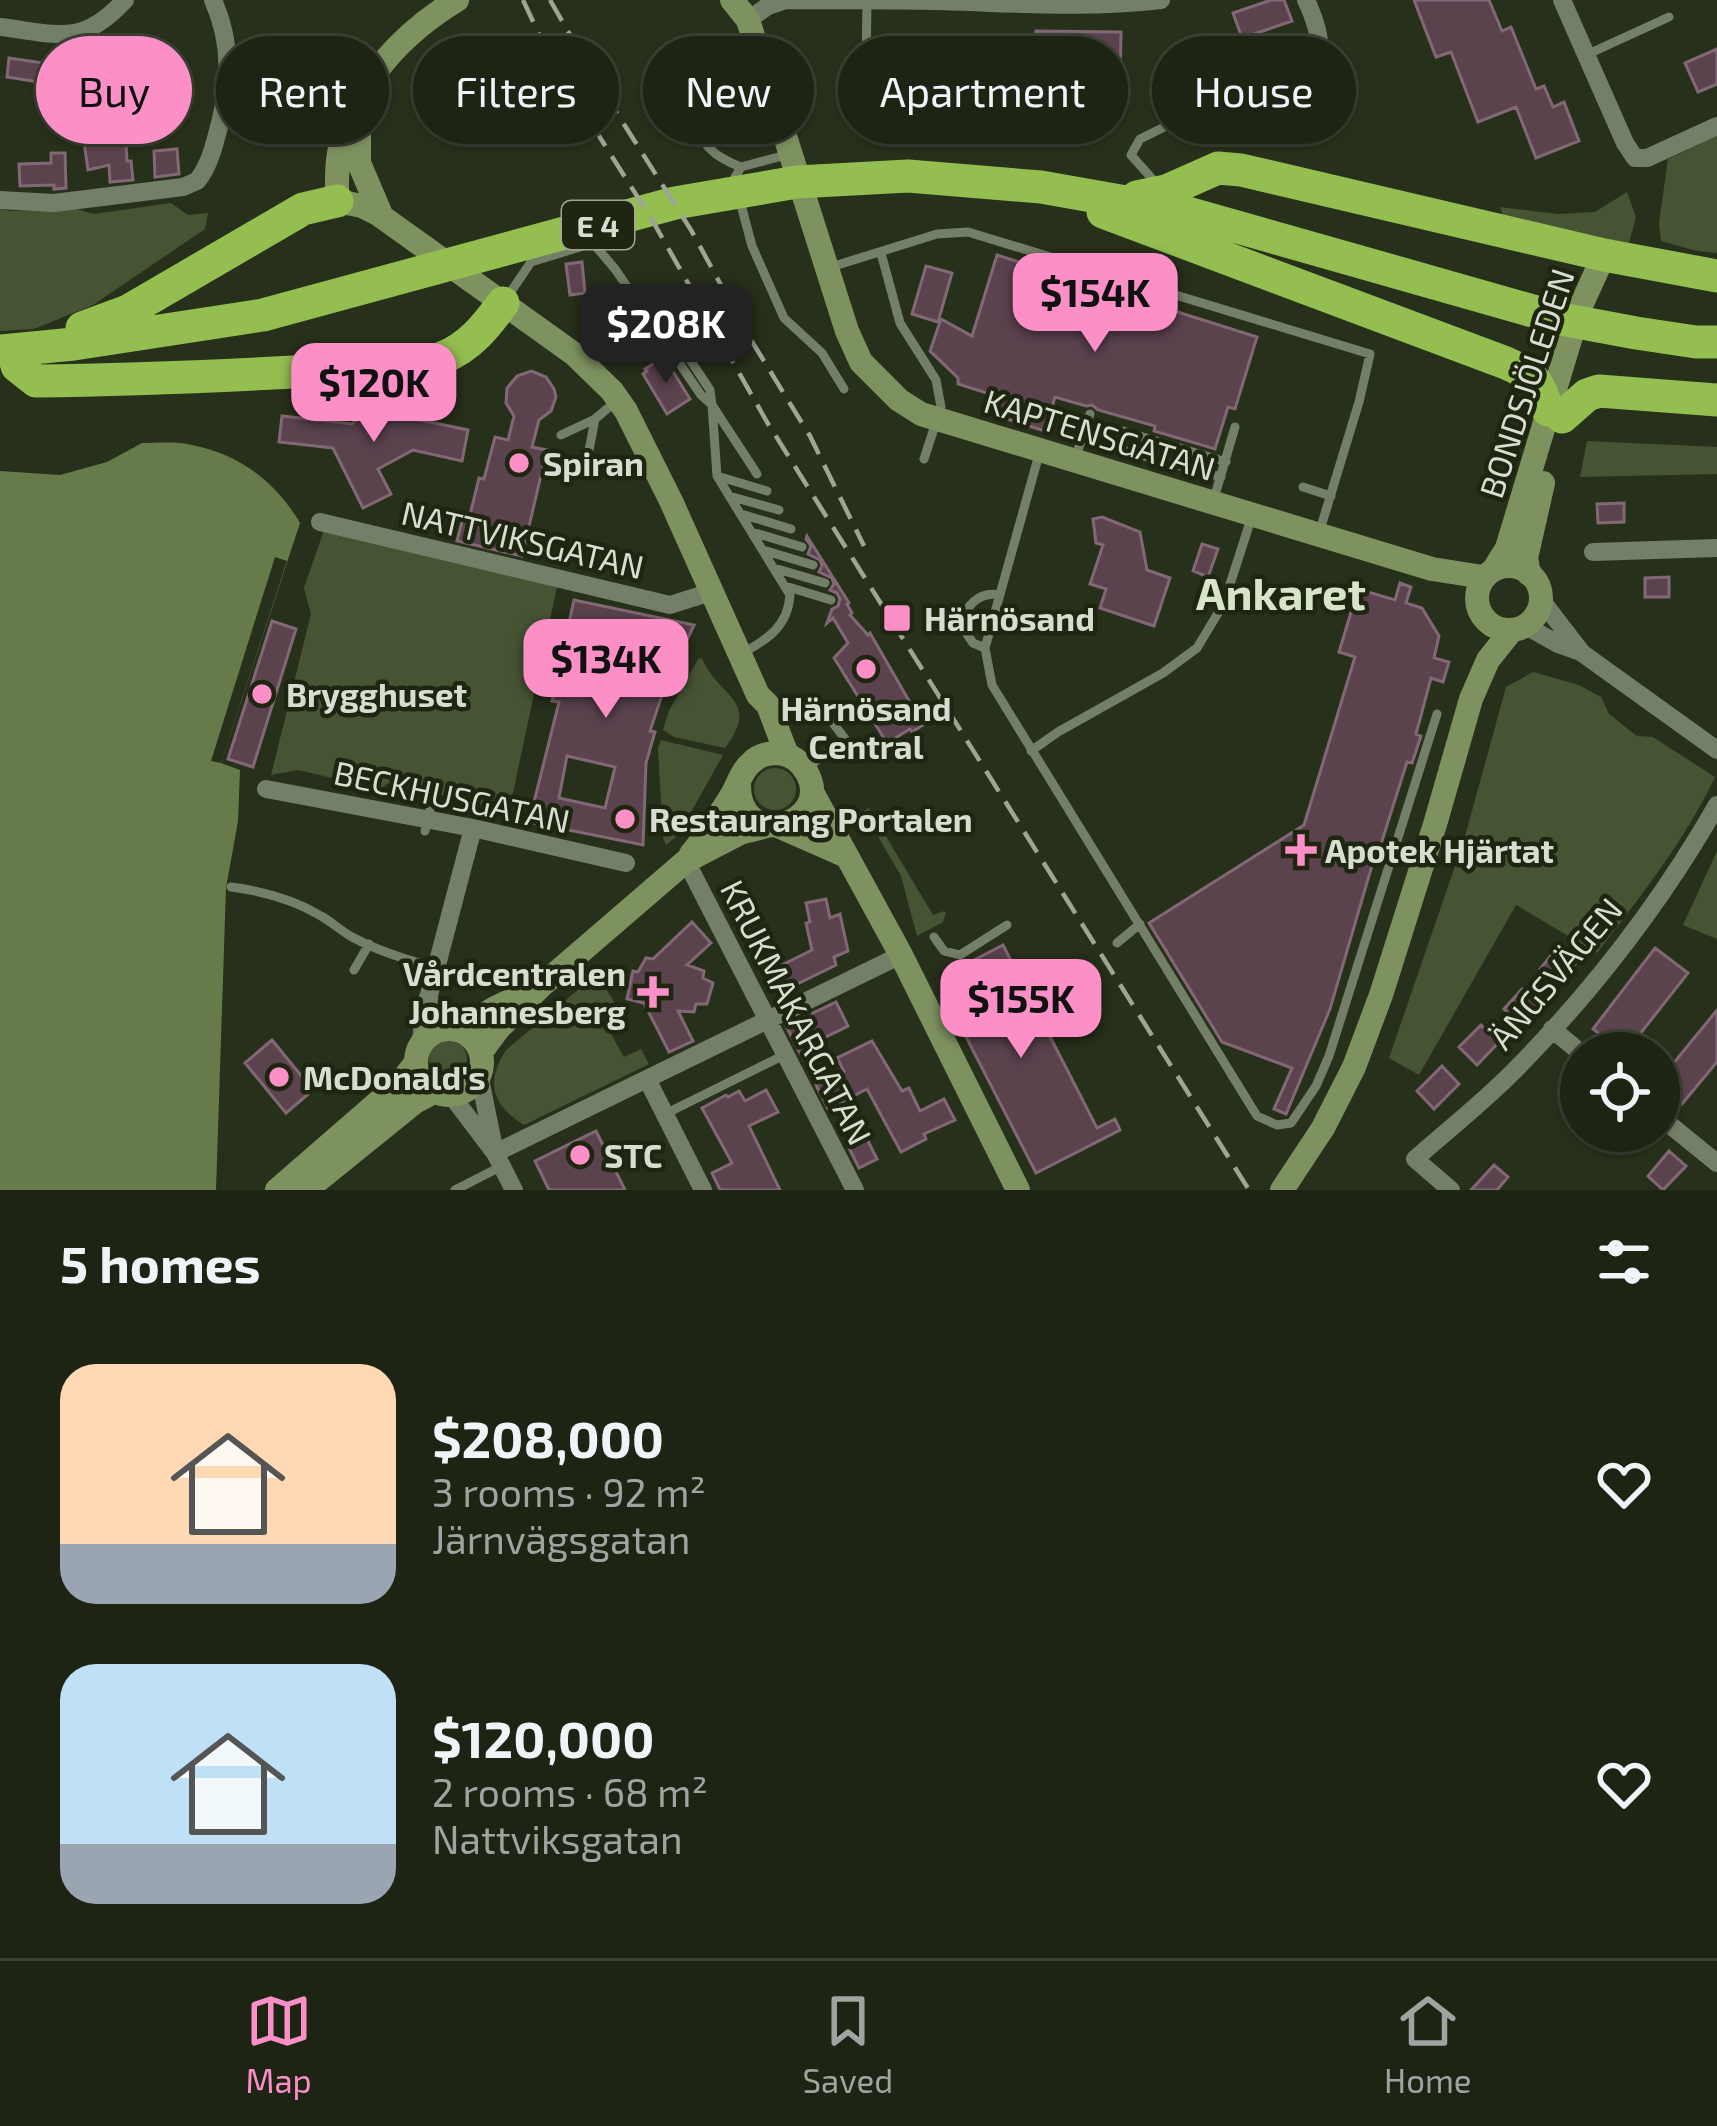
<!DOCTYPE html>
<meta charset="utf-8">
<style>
:root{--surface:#1d2414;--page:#252c1d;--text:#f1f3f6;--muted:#a0a4a0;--line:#3b4134;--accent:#fb8fc6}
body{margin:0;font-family:"Exo 2",sans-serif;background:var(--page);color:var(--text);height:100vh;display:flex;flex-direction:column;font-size:45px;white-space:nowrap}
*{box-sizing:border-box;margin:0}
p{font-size:39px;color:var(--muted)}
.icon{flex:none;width:66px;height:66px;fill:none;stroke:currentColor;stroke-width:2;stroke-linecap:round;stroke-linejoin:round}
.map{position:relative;height:1190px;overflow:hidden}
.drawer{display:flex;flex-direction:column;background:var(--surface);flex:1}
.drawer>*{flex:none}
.top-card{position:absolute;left:36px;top:36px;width:1647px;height:108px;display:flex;gap:24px}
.buttons{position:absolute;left:1560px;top:1032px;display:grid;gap:24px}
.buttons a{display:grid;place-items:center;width:120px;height:120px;border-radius:50%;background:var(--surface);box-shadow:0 3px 9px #0004,0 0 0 3px var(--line);font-size:60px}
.price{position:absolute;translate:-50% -102px;padding:0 27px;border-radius:24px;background:var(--accent);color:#111;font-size:39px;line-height:78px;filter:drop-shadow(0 3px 6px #0008)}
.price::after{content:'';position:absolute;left:50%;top:72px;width:36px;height:27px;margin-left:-18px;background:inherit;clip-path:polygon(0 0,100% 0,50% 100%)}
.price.on{background:#222;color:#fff}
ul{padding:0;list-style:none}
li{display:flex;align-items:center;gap:36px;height:300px;padding:0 60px}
li span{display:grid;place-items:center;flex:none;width:336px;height:240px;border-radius:36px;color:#555}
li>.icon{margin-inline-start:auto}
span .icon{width:144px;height:144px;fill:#fffc;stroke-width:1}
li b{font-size:51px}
h2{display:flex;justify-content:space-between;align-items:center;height:144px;padding:0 60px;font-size:51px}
.chip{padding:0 42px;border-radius:54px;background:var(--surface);box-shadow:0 3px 9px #0004,0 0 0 3px var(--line);font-size:42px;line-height:108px}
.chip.on{background:var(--accent);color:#111}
.dock{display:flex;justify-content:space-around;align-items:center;height:168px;border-top:3px solid var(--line);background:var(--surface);font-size:33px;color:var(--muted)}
.dock a{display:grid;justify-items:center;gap:6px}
.dock .on{color:var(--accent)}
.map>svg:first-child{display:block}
.green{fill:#475434}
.water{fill:#677b4a}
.pier{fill:#27301b}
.building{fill:#5b434e;stroke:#826874;stroke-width:3;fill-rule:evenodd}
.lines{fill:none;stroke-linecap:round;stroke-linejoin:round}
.lane{stroke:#747f67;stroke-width:9}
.street{stroke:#747f67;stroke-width:18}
.secondary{stroke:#7e9260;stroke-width:24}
.highway{stroke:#94be50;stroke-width:33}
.rail{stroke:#9ea596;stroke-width:4.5;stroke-dasharray:24 12;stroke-linecap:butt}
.poi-dot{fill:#fb8fc6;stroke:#1e2612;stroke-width:4.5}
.labels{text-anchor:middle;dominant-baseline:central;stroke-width:9;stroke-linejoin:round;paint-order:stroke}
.shield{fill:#1e2612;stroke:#a0a697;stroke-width:3}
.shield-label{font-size:30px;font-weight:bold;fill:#d7ddd0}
.street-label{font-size:33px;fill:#d7ddd0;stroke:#1e2612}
.poi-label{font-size:33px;font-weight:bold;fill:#d7ddd0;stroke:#1e2612;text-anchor:start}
.district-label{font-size:45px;font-weight:bold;fill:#d8e4ca;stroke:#1e2612}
</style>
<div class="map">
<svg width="1717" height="1190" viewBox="0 0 1717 1190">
<rect width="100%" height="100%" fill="#27301b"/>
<path class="green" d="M1717 136V253L1697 251 1661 241 1659 223 1668 159Z
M1627 192 1636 217 1629 243 1597 238 1503 216 1500 207 1558 214 1595 212Z
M171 203 188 215 208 213 205 229 93 305 34 329 0 331V209L11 211 72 208 94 214Z
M1587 441 1717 447V474L1580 477Z
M324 530 557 587 509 811 389 783 379 789 298 770 271 775 311 614 304 588Z
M702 658C718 698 762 699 725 748L674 737 663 730 669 711 698 659Z
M1533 672 1579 685 1601 697 1609 714 1637 736 1653 737 1715 777C1684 842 1640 897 1597 953L1516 905 1419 1075 1389 1058 1464 840 1506 687Z
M661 740 723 755 678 835 666 845 663 838 658 748Z
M754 789a21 21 0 1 1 42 0a21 21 0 1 1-42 0Z
M869 808 933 915 944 911 946 913 943 922 917 936 901 876 863 811Z
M1717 851V939L1683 925Z
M597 974 616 1005 602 1018 624 1057 641 1049 649 1064 524 1125C492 1105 485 1083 506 1050Z
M429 1059a19 19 0 1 1 38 0a19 19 0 1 1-38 0Z"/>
<path class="water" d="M142 443C158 443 176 441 192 445 239 454 276 482 300 523L221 763 240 770 238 821 226 888 216 1190H0V471L60 475 107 462Z"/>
<path class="pier" d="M275 557 287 561 221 763 211 761Z"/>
<path class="building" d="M1271 0H1284L1292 21 1242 38 1233 13Z
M1414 0H1489L1502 31 1511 27 1536 89 1544 86 1553 107 1564 102 1579 141 1536 158 1516 107 1478 122 1451 52 1436 57Z
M1036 31 1121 32 1120 90 1091 89V62L1036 61Z
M984 39 985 81 952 82 951 63H905L904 40Z
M1717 49V84L1698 92 1685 63Z
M9 58 43 63 92 64V61L115 60 116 82 45 83 7 77Z
M125 128 127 161H131L133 180 110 182 109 165 88 170 83 135Z
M177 149 179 174 155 177 154 151Z
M51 153H65L66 188 54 189V185L20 186 19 164 51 163Z
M997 255 1257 337 1235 409 1228 407 1215 449 1154 431 1155 426 1098 410 1092 405 1086 406 1055 397 1045 431 994 415 995 412 988 410 993 395 958 384V378L930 351 941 319 972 336Z
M582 262 585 293 570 295 566 264Z
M926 266 952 273 938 322 912 314Z
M664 357 690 399 667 414 643 374 647 371 645 369Z
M531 371 546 377 554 389 556 397 551 411 539 420 532 447 547 450 522 556 457 541 463 518 469 519 479 478 484 479 495 437 508 440 514 416 506 403 507 388 517 376Z
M367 409 468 430 462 461 413 450 378 469 391 494 363 508 333 448 279 442 282 416 352 424Z
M1624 503V522L1598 523 1597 504Z
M1102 517 1140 532 1147 570 1170 578 1154 626 1100 608 1106 589 1090 584 1103 545 1096 543 1093 519Z
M807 536 849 603 847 604 852 613 850 615 868 635 870 633 923 725 912 732 910 729 887 743 834 658 848 643 833 618 827 623 832 609 838 606 840 599 837 593 830 590 834 584 832 578 819 572 822 566 820 560 808 554 811 546 806 539Z
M1202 544 1218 549 1208 577 1193 571Z
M1669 577V597H1645V578Z
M1400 583 1411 587 1406 603 1422 608 1439 636 1434 658 1449 662 1443 682 1431 678 1416 734 1421 736 1412 763 1407 762 1381 844 1386 846 1380 864 1373 862 1330 1009 1286 1114 1274 1109 1292 1068 1222 1042 1149 923 1304 825 1355 657 1339 652 1358 589 1395 600Z
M574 600 694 625 664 689 650 731 655 732 646 763 643 845 529 822 559 702 552 701ZM598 633 649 646 630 685 586 674ZM567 756 615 767 605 808 559 798Z
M272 621 296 629 253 767 228 759Z
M826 899 830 918 840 914 848 951 834 957 836 965 781 992 770 971 812 950 806 923 810 922 806 903Z
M692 922 711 943 687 965 704 971 703 978 713 983 707 1004H696L694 1012 678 1011 693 1041 669 1052 644 1003 627 999 633 971 638 972 646 958 653 959Z
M1003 945 1097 1128 1115 1119 1120 1130 1036 1173 943 992 951 972Z
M1558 947 1576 963 1558 984 1540 969Z
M1655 948 1688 973 1625 1053 1593 1029Z
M1522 989 1540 1005 1521 1026 1504 1009Z
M836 1002 848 1026 816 1042 820 1050 803 1059 786 1026Z
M1717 1010V1062L1682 1104 1659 1085V1081Z
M1481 1025 1499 1042 1477 1065 1459 1047Z
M272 1040 313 1090 286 1113 245 1063Z
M872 1041 902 1091 909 1088 920 1111 944 1099 955 1120 924 1134 926 1139 901 1152 867 1089 828 1109 816 1085 844 1071 837 1058Z
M1442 1066 1459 1084 1434 1109 1417 1091Z
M766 1090 778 1112 749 1126 780 1190H720L712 1173 732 1163 702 1108 726 1095 728 1097 739 1091 745 1101Z
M596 1131 625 1190H549L535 1161Z
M864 1133 877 1159 859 1168 846 1142Z
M1669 1151 1686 1166 1663 1190 1648 1176Z
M1494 1165 1508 1177 1497 1190H1471Z"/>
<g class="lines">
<path class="lane" d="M1586 55 1669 17
M654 62C665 79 677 95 687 112 703 142 707 154 741 167
M866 67 867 1
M1155 182 1131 155 1140 139 1195 112 1216 102 1299 78 1318 69
M735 185 734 179 741 167 786 155
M740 201 752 246 784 318 822 353 844 389
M881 253 900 323 936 380 941 407 924 459
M831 267 937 234 968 232 1370 354 1359 402 1320 530
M506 299 531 262 593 243 615 269 701 395 712 405 717 476 790 595C788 626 768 639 743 653
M585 365 610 333 630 294 656 308 710 390 712 405 757 474
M561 435 595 419
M1040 451 985 648 992 685 1257 1116 1277 1125 1291 1123 1316 1086 1329 1056 1437 714
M1076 456 1090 414
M585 471 595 419 614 403
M717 476 767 491
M1221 477 1122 450 1111 444 1112 435 1123 431 1226 462
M1303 487 1331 496
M729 496 779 510
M1213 502 1235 427
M741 514 791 529
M752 532 802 547
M763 550 813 565
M774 568 825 583
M785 586 831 600
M985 648 973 643 960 624C967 605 979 591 1000 595
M1031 751 1058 732 1163 673 1197 648 1224 603 1251 519
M807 768 845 739 833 723
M425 831 432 800
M231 887C262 891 293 899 321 916 332 922 341 931 352 937 391 958 438 968 480 979
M934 937 944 951 960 955 1007 925
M1117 943 1140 924
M354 970 369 944
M665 1114 784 1055
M455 1190 502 1166"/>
<path class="street" d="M1306 0C1316 21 1324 45 1318 69
M1562 0 1625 143 1635 158H1647L1717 126
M748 20 768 6 786 0C836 0 886 0 936 1 1012 3 1086 9 1161 0
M0 27C58 34 82 47 125 0
M0 200 54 203 183 187 197 181C207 169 212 154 216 138 230 90 234 47 213 0
M320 522 670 605 711 592
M1593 552 1717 548
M1542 601 1582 653 1717 750
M1526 626 1558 644 1578 651
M266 789 473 828 626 863
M686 861 855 1190
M428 997 437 1017 449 1028
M1552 1029 1581 1053
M421 1043 423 1018 473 828
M479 1074 495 1153
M647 1079 703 1190
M451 1095 495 1153 514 1190
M1659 1116 1717 1163
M495 1153 901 955
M1451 1190 1415 1159C1448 1130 1482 1103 1513 1072 1591 993 1662 901 1717 805"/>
<path class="secondary" d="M457 0C404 32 355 83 341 144 336 163 337 182 337 201L362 206 378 214 574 354 612 391 626 411 671 501 758 695 768 705 787 755
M732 0 748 20 847 331 861 362 899 400 921 414 1432 569 1483 577
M359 117V163L382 217
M1477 598a32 32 0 1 1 64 0a32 32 0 1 1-64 0Z
M1494 569 1507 548 1579 310 1604 255
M1529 574 1526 558 1543 483
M812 792 901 955 1018 1190
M778 826 844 855
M691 854C707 835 720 814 733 793 739 782 742 770 752 762 759 755 768 753 778 753 791 754 801 762 807 773 835 825 736 854 739 782
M416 1062a33 33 0 1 1 66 0a33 33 0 1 1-66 0Z
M459 1030 495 1008 522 995
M481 1052 498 1029 541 986 686 861 740 833 767 826
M277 1190 399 1084 415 1064
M306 1190 415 1102 434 1092
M1282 1190 1323 1128 1354 1067 1381 995 1436 821 1471 699 1488 660 1512 630"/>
<path class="highway" d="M1137 197 1166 191 1218 168 1241 170 1604 255 1717 276
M1103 212 1506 363C1535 376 1537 380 1548 410
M82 328 128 311 303 209 337 201
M0 351 74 344 263 315 675 203 797 182 908 176 1041 187 1188 213 1561 319 1636 333 1696 342H1717
M17 366 36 381C129 380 221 376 314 371 355 369 403 373 442 358 470 347 486 326 503 303
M1562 417 1587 395 1599 391 1717 400"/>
<path class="rail" d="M523 0 552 62 651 218 767 422 1249 1190
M550 0 596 80 691 230 751 340 810 436 864 546"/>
</g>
<g class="poi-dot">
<circle cx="519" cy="463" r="12"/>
<rect x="882" y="603" width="30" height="30" rx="6"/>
<circle cx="866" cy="669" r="12"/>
<circle cx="262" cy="694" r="12"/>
<circle cx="625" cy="819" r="12"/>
<path d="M1295 832h12v12h12v12h-12v12h-12v-12h-12v-12h12z"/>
<path d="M647 974h12v12h12v12h-12v12h-12v-12h-12v-12h12z"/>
<circle cx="279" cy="1077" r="12"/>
<circle cx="580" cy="1155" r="12"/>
</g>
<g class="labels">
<rect class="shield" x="562" y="201" width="72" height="48" rx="9"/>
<g class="shield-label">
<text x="598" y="225">E 4</text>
</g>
<g class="street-label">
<text transform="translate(1526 383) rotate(-72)">BONDSJÖLEDEN</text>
<text transform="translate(1100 434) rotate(17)">KAPTENSGATAN</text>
<text transform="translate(523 539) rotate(13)">NATTVIKSGATAN</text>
<text transform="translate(452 796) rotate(12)">BECKHUSGATAN</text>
<text transform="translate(1555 973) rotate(-50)">ÄNGSVÄGEN</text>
<text transform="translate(797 1012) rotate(63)">KRUKMAKARGATAN</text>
</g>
<g class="poi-label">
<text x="543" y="463">Spiran</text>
<text x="924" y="618">Härnösand</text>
<text x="286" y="694">Brygghuset</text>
<text x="866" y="708" text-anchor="middle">Härnösand<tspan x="866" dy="38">Central</tspan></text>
<text x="649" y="819">Restaurang Portalen</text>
<text x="1325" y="850">Apotek Hjärtat</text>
<text x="626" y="973" text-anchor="end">Vårdcentralen<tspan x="626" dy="38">Johannesberg</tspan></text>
<text x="303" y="1077">McDonald's</text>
<text x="604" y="1155">STC</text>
</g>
<g class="district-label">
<text x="1281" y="592">Ankaret</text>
</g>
</g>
</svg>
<div class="buttons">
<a><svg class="icon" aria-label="locate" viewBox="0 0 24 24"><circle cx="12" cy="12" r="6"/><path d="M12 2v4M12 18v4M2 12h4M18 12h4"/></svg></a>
</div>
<b class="price" style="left:1095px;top:355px">$154K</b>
<b class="price on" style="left:666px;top:386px">$208K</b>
<b class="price" style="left:374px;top:445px">$120K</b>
<b class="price" style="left:606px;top:721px">$134K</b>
<b class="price" style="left:1021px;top:1061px">$155K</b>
<div class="top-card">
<a class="chip on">Buy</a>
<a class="chip">Rent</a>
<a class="chip">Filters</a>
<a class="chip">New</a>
<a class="chip">Apartment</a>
<a class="chip">House</a>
</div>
</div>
<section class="drawer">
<h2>5 homes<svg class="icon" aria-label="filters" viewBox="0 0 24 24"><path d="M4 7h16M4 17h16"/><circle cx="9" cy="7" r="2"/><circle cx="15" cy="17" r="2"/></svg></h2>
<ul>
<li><span style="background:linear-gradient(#ffd9b3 75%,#9aa5b1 0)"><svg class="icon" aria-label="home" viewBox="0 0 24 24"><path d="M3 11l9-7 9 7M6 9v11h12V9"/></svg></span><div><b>$208,000</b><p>3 rooms · 92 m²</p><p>Järnvägsgatan</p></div><svg class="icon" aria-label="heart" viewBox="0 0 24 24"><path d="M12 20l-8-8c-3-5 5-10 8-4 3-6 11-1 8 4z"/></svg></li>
<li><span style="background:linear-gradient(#bfe0f5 75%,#9aa5b1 0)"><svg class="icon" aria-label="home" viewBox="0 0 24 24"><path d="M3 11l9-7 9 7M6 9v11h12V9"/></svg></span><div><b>$120,000</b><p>2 rooms · 68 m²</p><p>Nattviksgatan</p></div><svg class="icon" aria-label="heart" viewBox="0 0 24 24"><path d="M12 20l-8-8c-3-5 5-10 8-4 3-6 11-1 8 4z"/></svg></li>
</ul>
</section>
<nav class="dock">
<a class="on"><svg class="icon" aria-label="map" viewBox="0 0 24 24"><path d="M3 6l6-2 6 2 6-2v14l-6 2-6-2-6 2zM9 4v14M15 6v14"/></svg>Map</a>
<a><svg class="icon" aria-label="saved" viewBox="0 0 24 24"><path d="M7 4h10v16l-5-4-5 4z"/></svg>Saved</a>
<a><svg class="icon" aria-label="home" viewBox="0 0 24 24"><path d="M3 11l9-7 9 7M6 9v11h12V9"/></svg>Home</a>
</nav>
